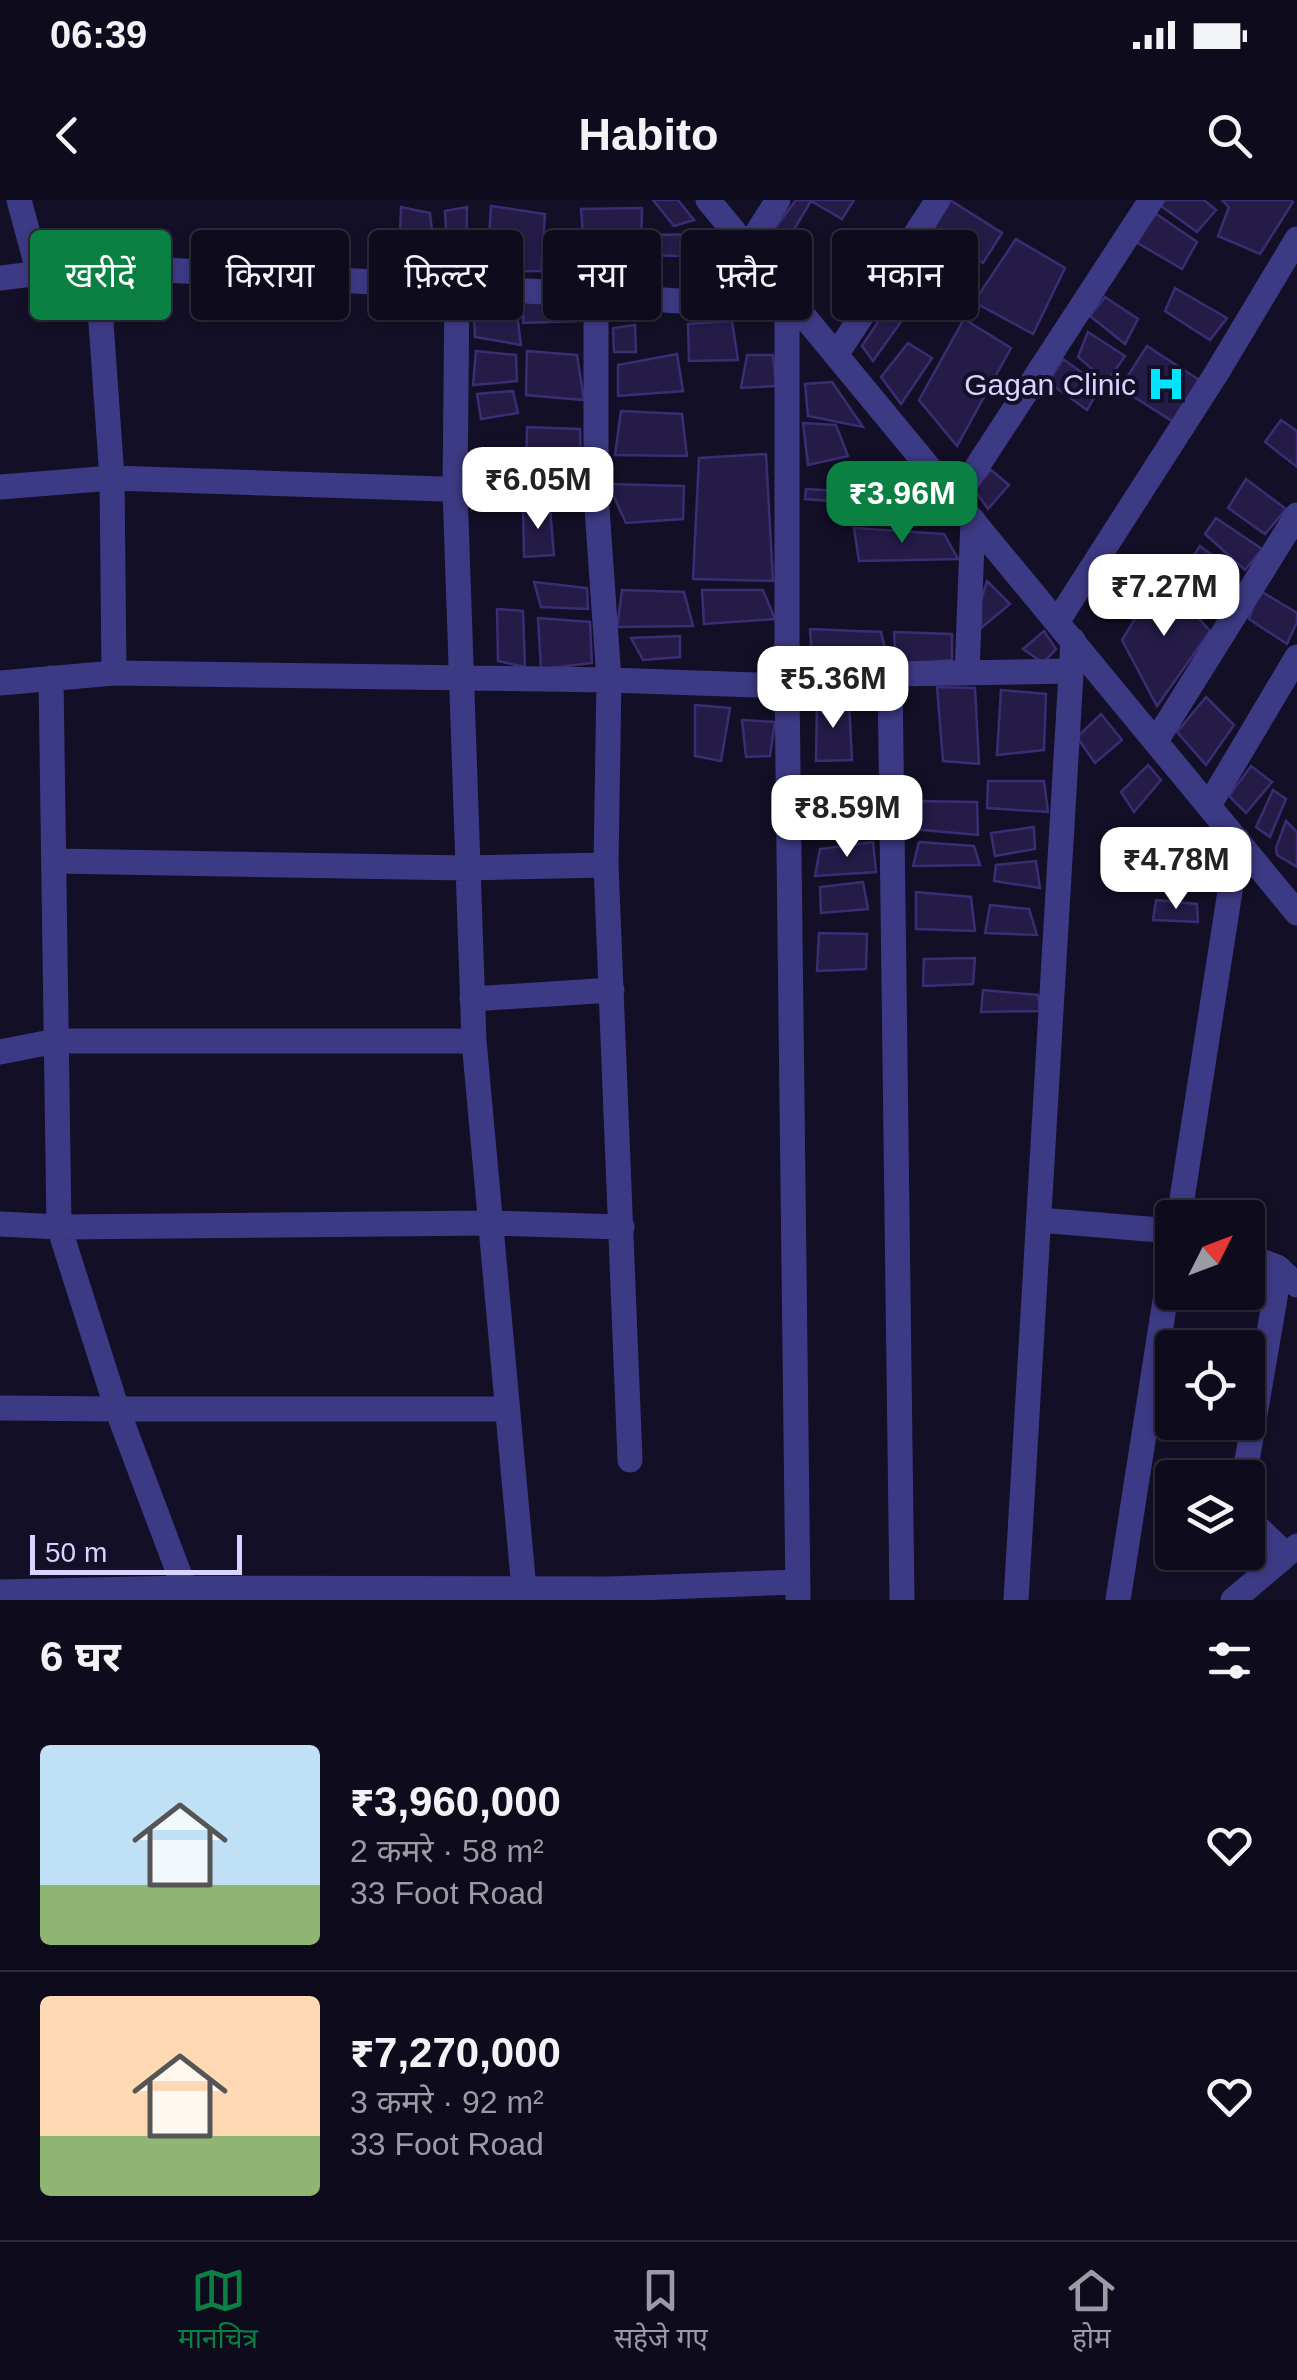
<!DOCTYPE html>
<html lang="hi">
<meta charset="utf-8">
<style>
:root{--surface:#0e0b1c;--page:#171425;--text:#f1f3f6;--muted:#9b9ba3;--line:#2e2b3b;--accent:#0b8043}
body{margin:0;font-family:Helvetica,"Noto Sans Devanagari",sans-serif;background:var(--page);color:var(--text);height:100vh;display:flex;flex-direction:column;font-size:38px;white-space:nowrap}
*{box-sizing:border-box;margin:0}
p{font-size:32px;color:var(--muted)}
.icon{flex:none;width:55px;height:55px;fill:none;stroke:currentColor;stroke-width:2;stroke-linecap:round;stroke-linejoin:round}
.map{position:relative;height:1400px;overflow:hidden}
.details{display:flex;flex-direction:column;background:var(--surface);flex:1}
.details>*{flex:none}
.hud{position:absolute;left:30px;top:30px;width:1238px;height:90px;display:flex;gap:20px}
.needle{width:65px;rotate:48deg}
.controls{position:absolute;left:1155px;top:1000px;display:grid;gap:20px}
.controls a{display:grid;place-items:center;width:110px;height:110px;border-radius:10px;background:var(--surface);box-shadow:0 2px 8px #0004,0 0 0 2px var(--line);font-size:50px}
.scale{position:absolute;left:30px;bottom:25px;width:212px;box-sizing:border-box;padding-left:10px;border:5px solid #d9d4ff;border-top:0;font-size:28px;line-height:35px;white-space:nowrap;color:#d9d4ff;-webkit-text-stroke:8px #130f26;paint-order:stroke}
.price{position:absolute;translate:-50% -85px;padding:0 22px;border-radius:20px;background:#fff;color:#222;font-size:32px;line-height:65px;filter:drop-shadow(0 2px 5px #0008)}
.price::after{content:'';position:absolute;left:50%;top:60px;width:30px;height:22px;margin-left:-15px;background:inherit;clip-path:polygon(0 0,100% 0,50% 100%)}
.price.active{background:var(--accent);color:#fff}
ul{padding:0;list-style:none}
li{display:flex;align-items:center;gap:30px;height:250px;padding:0 40px}
li+li{border-top:2px solid var(--line)}
li span{display:grid;place-items:center;flex:none;width:280px;height:200px;border-radius:10px;color:#555}
li>.icon{margin-inline-start:auto}
span .icon{width:120px;height:120px;fill:#fffc;stroke-width:1}
li b{font-size:42px}
h2{display:flex;justify-content:space-between;align-items:center;height:120px;padding:0 40px;font-size:42px}
.tag{padding:0 35px;border-radius:10px;background:var(--surface);box-shadow:0 2px 8px #0004,0 0 0 2px var(--line);font-size:35px;line-height:90px}
.tag.active{background:var(--accent);color:#fff}
.status{display:flex;justify-content:space-between;align-items:center;height:70px;padding:0 50px;background:var(--surface);direction:ltr}
.status svg{height:28px;fill:currentColor}
header{display:flex;justify-content:space-between;align-items:center;height:130px;padding:0 40px;background:var(--surface);font-size:45px;font-weight:600}
.dock{display:flex;justify-content:space-around;align-items:center;height:140px;border-top:2px solid var(--line);background:var(--surface);font-size:28px;color:var(--muted)}
.dock a{display:grid;justify-items:center;gap:5px}
.dock .active{color:var(--accent)}
.map>svg:first-child{display:block}
.building{fill:#241b47;stroke:#3b2d73;stroke-width:2.5}
.lines{fill:none;stroke-linecap:round;stroke-linejoin:round}
.minor{stroke:#3d3a85;stroke-width:25}
.labels{text-anchor:middle;dominant-baseline:central;stroke-width:8;stroke-linejoin:round;paint-order:stroke}
.poi-label{font-size:30px;fill:#d9d4ff;stroke:#130f26;text-anchor:end}
</style>
<div class="status"><b>06:39</b><svg viewBox="0 0 49 12"><path d="M0 12V9h3v3zM5 12V6h3v6zM10 12V3h3v9zM15 12V0h3v12zM26 1h20v11H26zM47 4h2v5h-2z"/></svg></div>
<header><svg class="icon" aria-label="back" viewBox="0 0 24 24"><path d="M15 5l-7 7 7 7"/></svg>Habito<svg class="icon" aria-label="search" viewBox="0 0 24 24"><circle cx="10" cy="10" r="6"/><path d="M15 15l6 6"/></svg></header>
<div class="map">
<svg width="1297" height="1400" viewBox="0 0 1297 1400">
<rect width="100%" height="100%" fill="#130f26"/>
<path class="building" d="M653 0H678L694 20 674 26Z
M796 0H854L842 19 811 1 784 46 767 39Z
M950 0 1002 33 983 63 933 30Z
M1165 0H1204L1216 10 1197 32 1161 6Z
M1222 0H1290L1293 2 1260 54 1218 36 1229 7Z
M491 6 545 14 541 71 487 72Z
M401 7 430 13 436 69 399 62Z
M467 7 466 63 448 66 445 11Z
M642 8 641 44 584 47 581 9Z
M1155 13 1197 42 1182 69 1136 42Z
M704 34 712 57 647 55 652 35Z
M1016 39 1065 68 1033 134 974 102Z
M554 47 575 48 583 70 559 75Z
M904 83 922 92 873 161 862 146Z
M1175 88 1227 118 1210 140 1165 111Z
M1105 97 1138 119 1125 144 1090 116Z
M473 98 515 99 521 145 475 137Z
M524 101 579 102 580 121 523 123Z
M964 119 1011 148 957 246 919 200Z
M732 121 738 160 689 161 688 124Z
M635 125 636 152H614L613 128Z
M1088 132 1125 156 1107 182 1078 157Z
M908 143 932 158 901 204 881 177Z
M1147 146 1207 185 1180 226 1120 188Z
M476 151 516 155 517 181 473 185Z
M527 151 577 155 584 200 526 195Z
M677 154 683 191 618 196V165Z
M747 155H773L776 186 741 188Z
M1063 159 1101 186 1087 210 1048 182Z
M832 182 863 227 808 216 805 184Z
M513 191 518 213 481 219 477 194Z
M621 211 682 214 687 256 615 255Z
M1281 220 1297 231V267L1265 242Z
M803 223 836 225 848 256 808 265Z
M527 227 580 229 581 274 526 273Z
M766 254 773 381 693 379 699 258Z
M893 263 910 285 869 287 863 268Z
M991 270 1009 285 988 309 974 289Z
M1246 279 1286 309 1265 334 1228 308Z
M608 284 684 286 683 319 626 323Z
M806 289 855 292 857 303 805 299Z
M523 307 550 308 554 355 524 357Z
M1216 318 1262 349 1245 370 1205 334Z
M854 328 944 334 958 359 859 361Z
M1200 346 1235 372 1216 413 1179 377Z
M1161 376 1210 431 1157 506 1122 440Z
M987 381 1010 404 981 428V401Z
M534 382 587 388 588 409 541 407Z
M622 390 684 392 693 426 617 427Z
M702 390H763L775 419 704 424Z
M1259 390 1297 413V422L1287 444 1249 419Z
M497 409 523 411 525 467 498 461Z
M538 418 590 422 592 463 541 469Z
M810 429 881 432 886 453 812 458Z
M1044 431 1056 449 1043 463 1023 449Z
M894 432 952 434V460L896 465Z
M680 436V457L643 460 631 438Z
M937 487 975 488 979 564 943 561Z
M1001 490 1046 494 1044 550 997 555Z
M1206 497 1234 525 1206 565 1177 532Z
M817 500 849 501 852 560 816 561Z
M695 505 730 508 721 561 695 556Z
M1101 514 1122 540 1095 563 1077 537Z
M742 520 775 522 770 556 746 557Z
M1148 565 1161 580 1134 612 1121 592Z
M1251 566 1272 582 1246 613 1229 596Z
M988 581H1044L1048 612 987 608Z
M1273 590 1286 599 1270 637 1256 627Z
M818 598 864 602 865 629 812 639Z
M915 601 977 602 978 635 912 629Z
M1286 621 1297 632V667L1277 655 1276 648Z
M1034 627 1035 649 995 656 991 633Z
M873 642 876 672 815 676 820 649Z
M919 642 974 646 980 665 913 666Z
M1166 655 1199 659 1196 690 1164 684Z
M1036 661 1040 688 994 681 996 665Z
M863 682 868 709 821 713 820 687Z
M916 692 971 697 975 731 916 729Z
M1156 700 1197 704 1198 722 1153 720Z
M990 705 1029 709 1037 735 985 733Z
M819 733 867 734 866 769 817 771Z
M975 758 973 784 923 786 924 759Z
M983 790 1038 795 1040 811 981 812Z"/>
<g class="lines">
<path class="minor" d="M19 0 39 74
M708 0 1297 713
M748 47 778 0
M97 66 112 278 114 473
M0 78 97 66 596 95V294
M596 95 787 109
M787 95V486L798 1400
M836 155 938 0
M0 287 112 278 596 294 609 480 606 665 630 1260
M956 299 1151 0
M1057 422 1216 174 1297 39
M967 473 973 320
M890 474 902 1400
M51 478 59 1027 117 1209H505
M0 483 114 473 609 480 787 486 890 474 1071 471
M1156 541 1297 315
M1209 605 1297 457
M55 661 467 668 606 665
M472 799 612 790
M474 841 524 1389
M0 852 56 841H474L455 290 457 86
M1179 1018 1238 640
M1039 1020 1172 1031
M0 1024 59 1027 490 1023 622 1027
M1248 1056 1277 1067 1297 1085
M0 1208 117 1209 189 1400
M1244 1278 1280 1069
M1248 1318 1286 1355
M0 1392 185 1388 610 1389 797 1382
M1016 1400 1073 440
M1118 1400 1172 1056
M1233 1400 1297 1346"/>
</g>
<defs>
<g id="hospital-bare" transform="scale(3)"><path d="M-5-5h3v3.5h4V-5h3V5h-3V1.5h-4V5h-3Z" fill="#00e5ff" stroke="#130f26" stroke-width="2.5" paint-order="stroke"/></g>
</defs>
<g fill-rule="evenodd">
<use href="#hospital-bare" x="1166" y="184"/>
</g>
<g class="labels">
<g class="poi-label">
<text x="1136" y="184">Gagan Clinic</text>
</g>
</g>
</svg>
<div class="controls">
<a><svg class="needle" viewBox="-14 -14 28 28"><path d="M0-13l5 13h-10z" fill="#e53935"/><path d="M0 13l5-13h-10z" fill="#9b9ba3"/></svg></a>
<a><svg class="icon" aria-label="locate" viewBox="0 0 24 24"><circle cx="12" cy="12" r="6"/><path d="M12 2v4M12 18v4M2 12h4M18 12h4"/></svg></a>
<a><svg class="icon" aria-label="layers" viewBox="0 0 24 24"><path d="M12 4l9 5-9 5-9-5zM3 14l9 5 9-5"/></svg></a>
</div>
<div class="scale">50 m</div>
<b class="price" style="left:538px;top:332px">₹6.05M</b>
<b class="price active" style="left:902px;top:346px">₹3.96M</b>
<b class="price" style="left:1164px;top:439px">₹7.27M</b>
<b class="price" style="left:833px;top:531px">₹5.36M</b>
<b class="price" style="left:847px;top:660px">₹8.59M</b>
<b class="price" style="left:1176px;top:712px">₹4.78M</b>
<div class="hud">
<a class="tag active">खरीदें</a>
<a class="tag">किराया</a>
<a class="tag">फ़िल्टर</a>
<a class="tag">नया</a>
<a class="tag">फ़्लैट</a>
<a class="tag">मकान</a>
</div>
</div>
<section class="details">
<h2>6 घर<svg class="icon" aria-label="filters" viewBox="0 0 24 24"><path d="M4 7h16M4 17h16"/><circle cx="9" cy="7" r="2"/><circle cx="15" cy="17" r="2"/></svg></h2>
<ul>
<li><span style="background:linear-gradient(#bfe0f5 70%,#8fb573 0)"><svg class="icon" aria-label="home" viewBox="0 0 24 24"><path d="M3 11l9-7 9 7M6 9v11h12V9"/></svg></span><div><b>₹3,960,000</b><p>2 कमरे · 58 m²</p><p>33 Foot Road</p></div><svg class="icon" aria-label="heart" viewBox="0 0 24 24"><path d="M12 20l-8-8c-3-5 5-10 8-4 3-6 11-1 8 4z"/></svg></li>
<li><span style="background:linear-gradient(#ffd9b3 70%,#8fb573 0)"><svg class="icon" aria-label="home" viewBox="0 0 24 24"><path d="M3 11l9-7 9 7M6 9v11h12V9"/></svg></span><div><b>₹7,270,000</b><p>3 कमरे · 92 m²</p><p>33 Foot Road</p></div><svg class="icon" aria-label="heart" viewBox="0 0 24 24"><path d="M12 20l-8-8c-3-5 5-10 8-4 3-6 11-1 8 4z"/></svg></li>
</ul>
</section>
<nav class="dock">
<a class="active"><svg class="icon" aria-label="map" viewBox="0 0 24 24"><path d="M3 6l6-2 6 2 6-2v14l-6 2-6-2-6 2zM9 4v14M15 6v14"/></svg>मानचित्र</a>
<a><svg class="icon" aria-label="saved" viewBox="0 0 24 24"><path d="M7 4h10v16l-5-4-5 4z"/></svg>सहेजे गए</a>
<a><svg class="icon" aria-label="home" viewBox="0 0 24 24"><path d="M3 11l9-7 9 7M6 9v11h12V9"/></svg>होम</a>
</nav>
